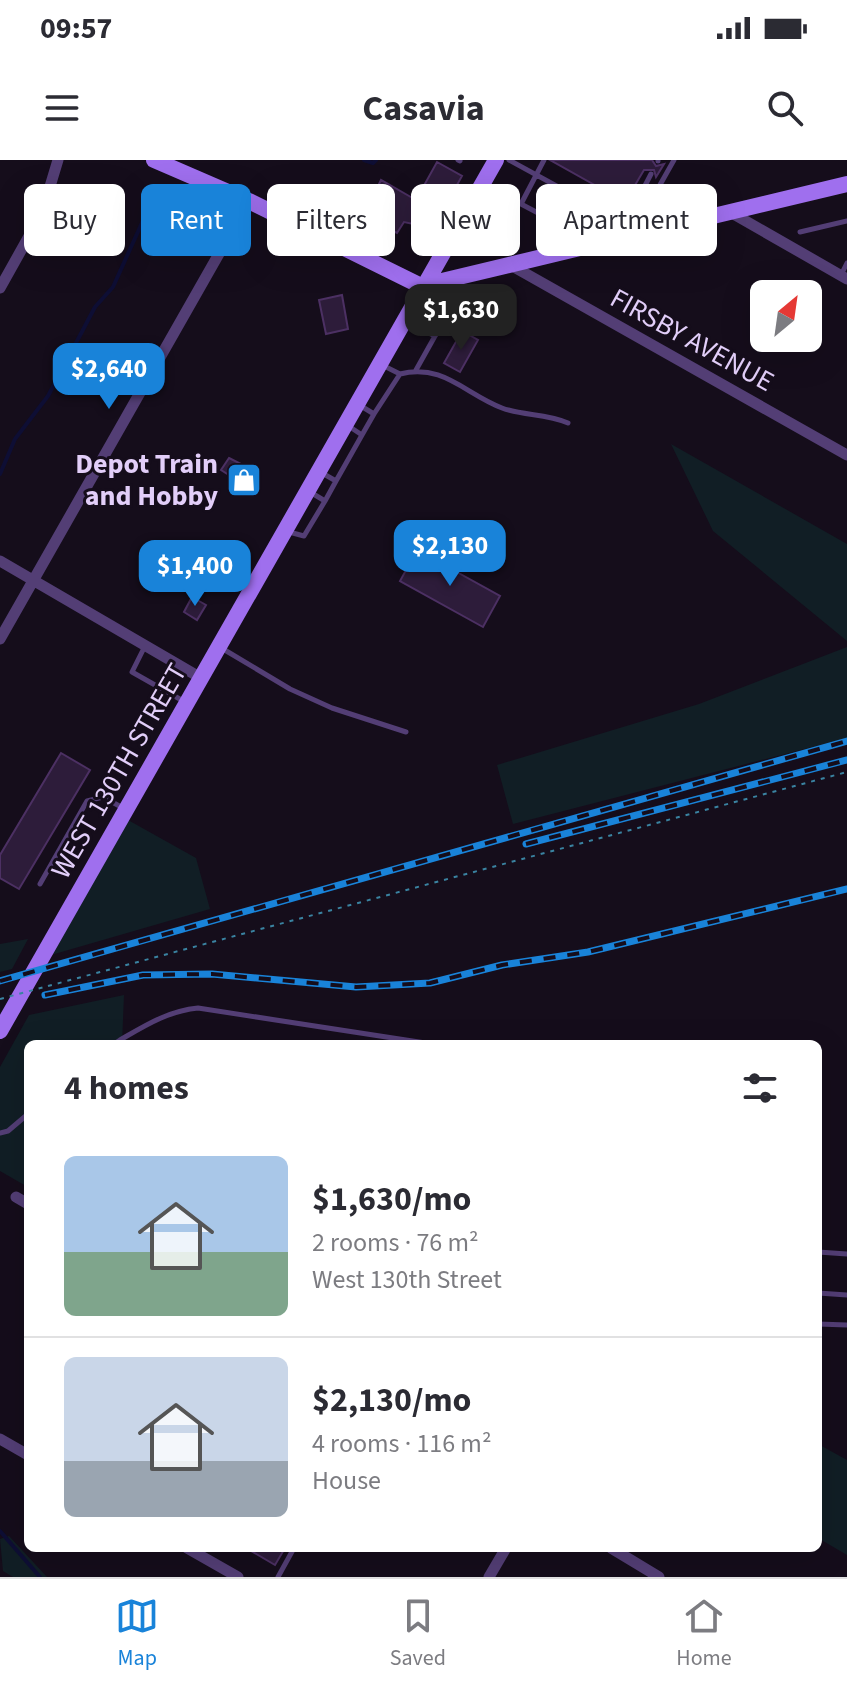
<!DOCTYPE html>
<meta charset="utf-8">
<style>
:root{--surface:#fff;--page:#f2f2f3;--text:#2b2b33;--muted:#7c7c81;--line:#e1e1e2;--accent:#1983d9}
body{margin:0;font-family:"Source Sans 3",sans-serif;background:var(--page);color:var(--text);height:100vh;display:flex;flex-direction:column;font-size:30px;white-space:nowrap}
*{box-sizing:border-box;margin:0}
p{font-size:26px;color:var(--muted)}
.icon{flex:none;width:44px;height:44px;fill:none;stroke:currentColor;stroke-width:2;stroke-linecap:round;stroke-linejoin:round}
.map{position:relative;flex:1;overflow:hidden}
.panel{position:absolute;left:24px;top:880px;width:798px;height:512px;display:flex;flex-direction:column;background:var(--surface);border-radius:12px;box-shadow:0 8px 32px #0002}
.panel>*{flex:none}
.banner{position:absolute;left:24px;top:24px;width:800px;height:72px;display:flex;gap:16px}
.needle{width:52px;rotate:29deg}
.buttons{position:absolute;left:750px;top:120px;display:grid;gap:16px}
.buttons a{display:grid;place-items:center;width:72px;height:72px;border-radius:12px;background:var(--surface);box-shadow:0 8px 32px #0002;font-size:40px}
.price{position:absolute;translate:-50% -68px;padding:0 18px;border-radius:16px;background:var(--accent);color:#fff;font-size:26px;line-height:52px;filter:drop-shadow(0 2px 4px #0008)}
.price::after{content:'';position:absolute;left:50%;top:48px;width:24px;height:18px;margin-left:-12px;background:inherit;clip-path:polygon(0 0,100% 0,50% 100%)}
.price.on{background:#222;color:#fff}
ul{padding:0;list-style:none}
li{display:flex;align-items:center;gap:24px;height:200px;padding:0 40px}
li+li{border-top:2px solid var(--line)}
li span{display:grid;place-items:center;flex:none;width:224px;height:160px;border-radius:12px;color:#555}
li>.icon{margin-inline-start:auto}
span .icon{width:96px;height:96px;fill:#fffc;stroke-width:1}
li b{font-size:34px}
h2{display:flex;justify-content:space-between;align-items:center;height:96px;padding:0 40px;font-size:34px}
.tag{padding:0 28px;border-radius:12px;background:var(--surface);box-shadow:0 8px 32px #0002;font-size:28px;line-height:72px}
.tag.on{background:var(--accent);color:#fff}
.status{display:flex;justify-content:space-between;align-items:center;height:56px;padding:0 40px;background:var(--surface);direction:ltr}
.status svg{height:22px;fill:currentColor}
header{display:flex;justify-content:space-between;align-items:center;height:104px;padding:0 40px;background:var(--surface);font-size:36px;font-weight:700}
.menu{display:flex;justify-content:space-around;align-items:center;height:112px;border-top:2px solid var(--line);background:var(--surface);font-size:22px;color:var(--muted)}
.menu a{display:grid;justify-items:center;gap:4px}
.menu .on{color:var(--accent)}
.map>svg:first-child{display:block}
.green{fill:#111e25}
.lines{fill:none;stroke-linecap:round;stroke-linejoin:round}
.stream{stroke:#0e0e34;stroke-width:4}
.building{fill:#2d1c3a;stroke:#4c3063;stroke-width:2}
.path{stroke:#3a83a1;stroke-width:2;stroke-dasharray:4 6;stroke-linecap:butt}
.lane{stroke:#533e75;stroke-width:5}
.street{stroke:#533e75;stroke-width:11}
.secondary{stroke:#9f6fee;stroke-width:16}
.rail-casing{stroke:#1983d9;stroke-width:7}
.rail{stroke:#150d1b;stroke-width:4;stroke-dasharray:12;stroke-linecap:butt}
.path-bridge{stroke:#3a83a1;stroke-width:2;stroke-dasharray:4 6;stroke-linecap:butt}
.labels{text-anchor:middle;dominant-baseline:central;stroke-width:6;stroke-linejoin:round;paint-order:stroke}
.street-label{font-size:28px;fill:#e2cef9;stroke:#150d1b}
.poi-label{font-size:28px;font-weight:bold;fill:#e2cef9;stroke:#150d1b;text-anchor:end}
</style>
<div class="status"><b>09:57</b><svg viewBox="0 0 49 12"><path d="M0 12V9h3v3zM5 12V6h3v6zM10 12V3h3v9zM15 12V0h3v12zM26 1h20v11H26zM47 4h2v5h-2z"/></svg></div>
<header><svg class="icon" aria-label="menu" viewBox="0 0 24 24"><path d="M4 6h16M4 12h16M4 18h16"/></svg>Casavia<svg class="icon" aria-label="search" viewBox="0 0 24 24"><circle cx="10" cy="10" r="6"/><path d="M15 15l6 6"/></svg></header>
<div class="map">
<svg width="847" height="1417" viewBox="0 0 847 1417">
<rect width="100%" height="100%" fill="#150d1b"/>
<path class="green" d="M671 284 847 384V481L713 371Z
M847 487V578L513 664 497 605 699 544Z
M128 660 196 698 210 749 51 795Z
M28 779 12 809 0 812V784Z
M124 835 122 884H28V1021L26 1026 0 1011V907L29 855Z
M818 1284 847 1300V1395L818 1378Z
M9 1376 47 1417H13L3 1411 0 1379Z"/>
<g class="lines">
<path class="stream" d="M364 0 373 3 376 0
M0 314 15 279 48 236 95 147 113 127 150 45
M0 1371 40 1417"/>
</g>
<path class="building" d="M550 0H652L656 6 664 4 656 17 654 10H644L625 42Z
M437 2 462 16 442 52 430 46 418 65 404 62 397 73 385 67 380 78 358 67 381 20 416 40Z
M342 135 348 169 326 174 319 140Z
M462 171 478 180 460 212 444 203Z
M229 298 257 312 248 327 221 310Z
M417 390 500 436 483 467 400 421Z
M192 437 206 445 197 460 184 452Z
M61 593 90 610 19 729 0 718V695Z
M246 1388H285L275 1405Z"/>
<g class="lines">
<path class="path" d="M48 826 847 612"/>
<path class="lane" d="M458 0 460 1
M509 0 606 53 652 39 674 0
M544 0 521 44 557 63 592 57
M658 1V0
M635 45 651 14
M800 72 847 61
M598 81 592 57 598 49
M841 115 847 103
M406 162 435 176 416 210
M435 176 451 156 483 146
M400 214C443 203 465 234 502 248 523 256 546 253 568 263
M361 246 374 254 362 275
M374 254 400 214 382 205
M322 313 336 321 325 341
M336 321 362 275 347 265
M289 372 304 376 325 341 310 332
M145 486 132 512 185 542
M223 489 290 529 332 548 406 572
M40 724 87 641 103 637 123 648
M120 880C146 865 168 851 198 848L432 884
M114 884 120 880 127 884
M0 973 8 971 28 954
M818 1092 847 1094
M818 1133 847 1135
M818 1164 847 1165
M278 1417 294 1388"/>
<path class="street" d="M730 52 847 119
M514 107 847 295
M0 128 42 53 58 0
M0 401 201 518
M0 479 249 41
M16 1037 28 1044
M0 1279 28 1295
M187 1388 238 1417
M611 1388 659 1417
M489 1417 506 1388"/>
<path class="secondary" d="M154 0 249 41 421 126 847 24
M0 871 496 0"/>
<g class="rail-casing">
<path id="rail" d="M526 684 847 600
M0 821 847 581
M45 835 143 815 212 814 356 827 430 823 502 805 588 792 847 729"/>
</g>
<use href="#rail" class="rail"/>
<path class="path-bridge" d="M0 839 48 826"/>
</g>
<defs>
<g id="shop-square" transform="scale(1.8)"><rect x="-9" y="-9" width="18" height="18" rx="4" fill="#1983d9" stroke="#150d1b"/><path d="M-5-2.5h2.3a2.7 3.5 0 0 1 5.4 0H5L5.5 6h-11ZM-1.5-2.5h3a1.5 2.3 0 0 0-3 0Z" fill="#fff"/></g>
</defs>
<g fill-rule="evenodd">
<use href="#shop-square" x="244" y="320"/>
</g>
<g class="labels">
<g class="street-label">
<text transform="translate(692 180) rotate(29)">FIRSBY AVENUE</text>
<text transform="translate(119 611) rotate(-60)">WEST 130TH STREET</text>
</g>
<g class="poi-label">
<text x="218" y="304">Depot Train<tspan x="218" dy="32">and Hobby</tspan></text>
</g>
</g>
</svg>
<div class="buttons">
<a><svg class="needle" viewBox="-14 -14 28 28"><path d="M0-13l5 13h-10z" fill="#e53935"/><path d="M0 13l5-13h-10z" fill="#7c7c81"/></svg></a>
</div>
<b class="price on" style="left:461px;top:192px">$1,630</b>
<b class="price" style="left:109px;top:251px">$2,640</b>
<b class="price" style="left:450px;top:428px">$2,130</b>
<b class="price" style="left:195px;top:448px">$1,400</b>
<div class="banner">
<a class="tag">Buy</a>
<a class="tag on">Rent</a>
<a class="tag">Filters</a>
<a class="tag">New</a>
<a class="tag">Apartment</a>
</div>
<section class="panel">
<h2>4 homes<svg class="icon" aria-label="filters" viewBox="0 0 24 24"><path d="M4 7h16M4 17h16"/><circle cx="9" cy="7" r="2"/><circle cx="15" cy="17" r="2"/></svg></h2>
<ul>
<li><span style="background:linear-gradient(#a9c7e8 60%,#7fa58c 0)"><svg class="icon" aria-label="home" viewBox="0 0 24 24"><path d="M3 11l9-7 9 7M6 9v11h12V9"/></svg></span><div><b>$1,630/mo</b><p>2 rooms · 76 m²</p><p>West 130th Street</p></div></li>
<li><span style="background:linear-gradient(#c9d6e8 65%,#9aa5b1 0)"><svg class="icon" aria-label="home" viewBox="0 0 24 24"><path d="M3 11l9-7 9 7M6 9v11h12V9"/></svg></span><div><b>$2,130/mo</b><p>4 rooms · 116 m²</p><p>House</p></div></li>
</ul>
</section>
</div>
<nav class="menu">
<a class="on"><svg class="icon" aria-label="map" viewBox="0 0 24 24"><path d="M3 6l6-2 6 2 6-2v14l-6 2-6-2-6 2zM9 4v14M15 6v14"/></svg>Map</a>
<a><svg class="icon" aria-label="saved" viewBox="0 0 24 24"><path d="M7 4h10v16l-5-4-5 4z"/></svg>Saved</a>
<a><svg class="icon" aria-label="home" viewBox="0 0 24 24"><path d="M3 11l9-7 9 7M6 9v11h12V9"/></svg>Home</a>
</nav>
